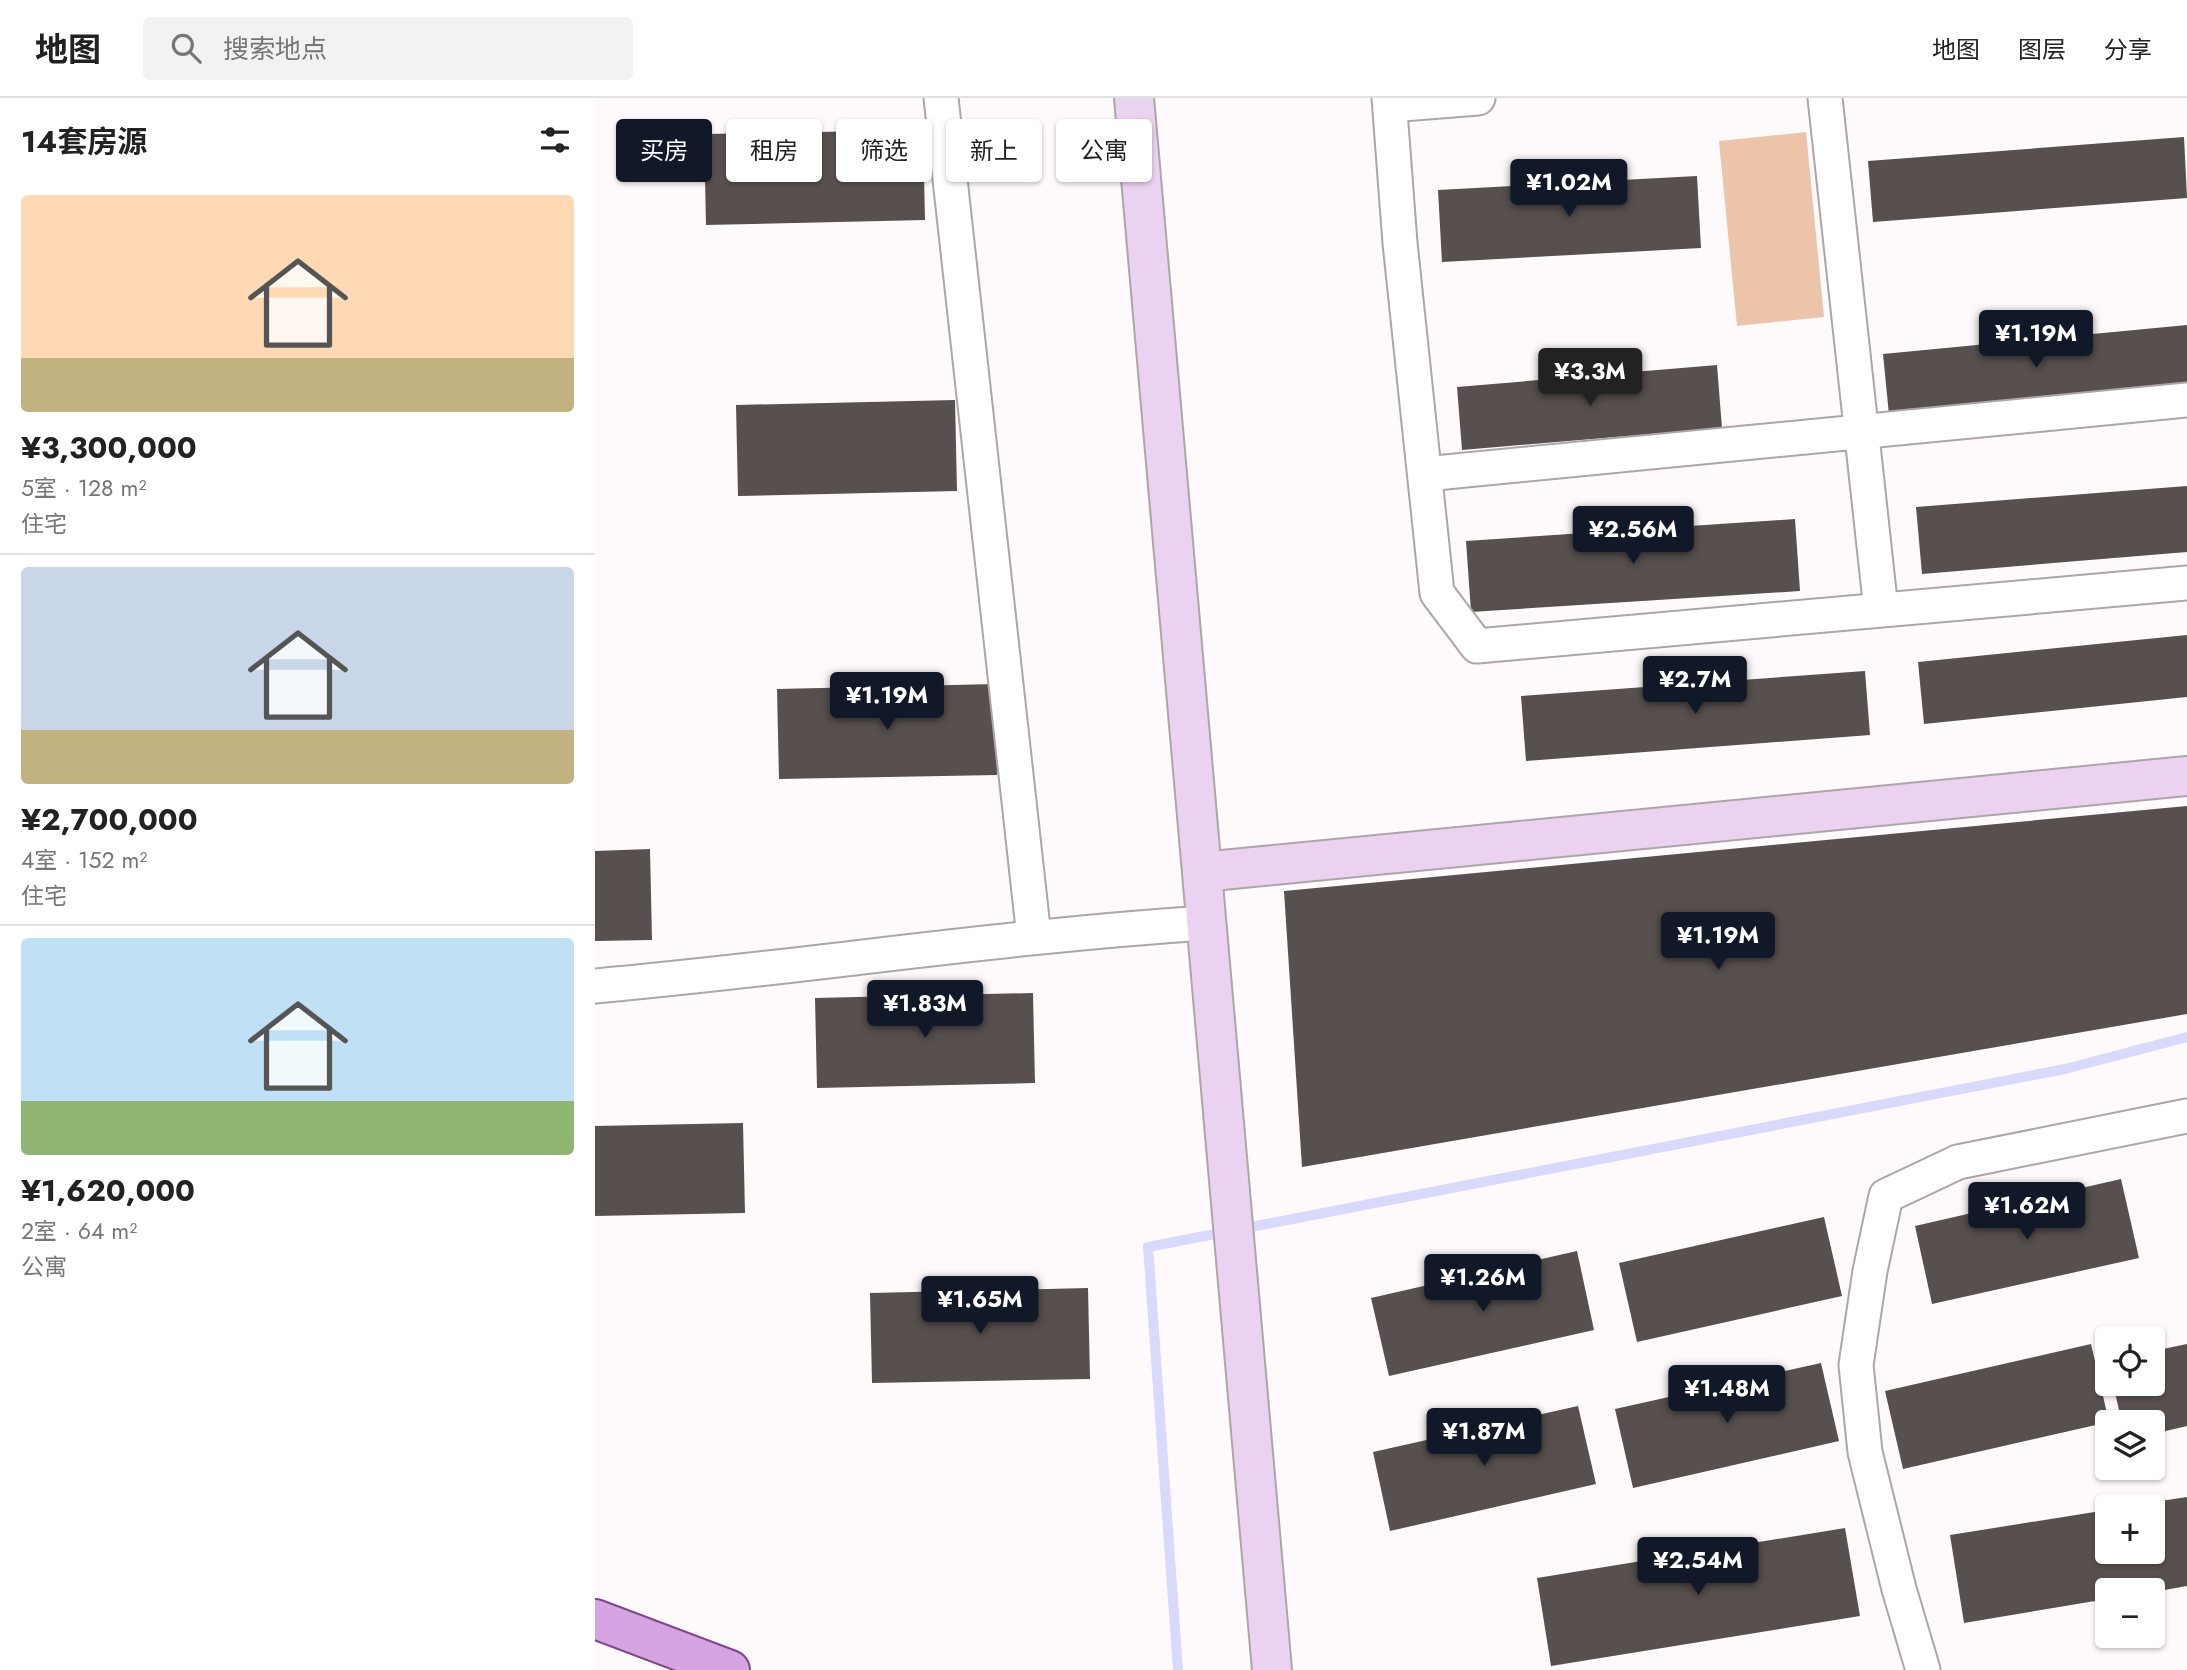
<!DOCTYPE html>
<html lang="zh">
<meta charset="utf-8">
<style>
:root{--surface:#fff;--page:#f2f2f2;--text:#222;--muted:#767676;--line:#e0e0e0;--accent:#111827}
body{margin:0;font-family:Jost,"Noto Sans SC",sans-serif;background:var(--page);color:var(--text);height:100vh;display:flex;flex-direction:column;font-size:26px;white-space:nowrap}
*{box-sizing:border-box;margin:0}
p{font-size:23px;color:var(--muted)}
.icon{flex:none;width:38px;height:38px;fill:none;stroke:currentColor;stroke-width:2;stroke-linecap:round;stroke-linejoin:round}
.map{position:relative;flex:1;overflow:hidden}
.sheet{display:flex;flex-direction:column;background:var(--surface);width:595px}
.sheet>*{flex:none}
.hud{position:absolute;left:21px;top:21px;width:665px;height:63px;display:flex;gap:14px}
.controls{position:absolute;left:1500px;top:1228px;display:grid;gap:14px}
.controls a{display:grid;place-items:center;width:70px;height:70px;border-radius:7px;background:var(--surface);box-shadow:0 2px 5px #0004;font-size:35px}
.price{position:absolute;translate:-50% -60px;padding:0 16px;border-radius:7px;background:var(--accent);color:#fff;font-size:23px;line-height:46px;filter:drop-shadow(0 2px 4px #0008)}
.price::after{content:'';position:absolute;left:50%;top:42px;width:21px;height:16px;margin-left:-10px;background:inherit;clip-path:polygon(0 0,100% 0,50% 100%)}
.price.current{background:#222;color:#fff}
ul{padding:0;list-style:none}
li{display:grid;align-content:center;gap:14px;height:371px;padding:0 21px}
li+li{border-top:2px solid var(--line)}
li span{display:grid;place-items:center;height:217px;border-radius:7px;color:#555}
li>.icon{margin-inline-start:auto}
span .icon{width:126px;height:126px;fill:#fffc;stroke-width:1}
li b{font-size:30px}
h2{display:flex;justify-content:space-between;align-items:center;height:84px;padding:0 21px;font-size:30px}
.chip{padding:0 24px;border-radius:7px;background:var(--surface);box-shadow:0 2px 5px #0004;font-size:24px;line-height:63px}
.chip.current{background:var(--accent);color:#fff}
header{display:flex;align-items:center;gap:42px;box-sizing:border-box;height:98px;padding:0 35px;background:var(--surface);border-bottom:2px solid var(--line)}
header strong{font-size:33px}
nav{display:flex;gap:38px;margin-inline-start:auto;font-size:24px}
.search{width:490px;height:63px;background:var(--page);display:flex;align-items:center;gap:18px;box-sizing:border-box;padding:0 24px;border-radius:7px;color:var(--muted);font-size:26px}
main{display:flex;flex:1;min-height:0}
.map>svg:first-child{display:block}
.green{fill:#ebc4aa}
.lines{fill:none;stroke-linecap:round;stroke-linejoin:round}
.stream{stroke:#d9d8fd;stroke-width:10}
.building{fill:#57504f}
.street-casing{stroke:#ada5a8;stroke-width:37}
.secondary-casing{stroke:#ada5a8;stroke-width:42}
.primary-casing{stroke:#7d488a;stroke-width:42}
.street{stroke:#fff;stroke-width:33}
.secondary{stroke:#ead2f0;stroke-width:38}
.primary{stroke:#d5a4e1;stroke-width:38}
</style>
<header>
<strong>地图</strong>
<div class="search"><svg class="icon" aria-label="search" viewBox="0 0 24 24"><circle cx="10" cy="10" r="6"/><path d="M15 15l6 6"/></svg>搜索地点</div>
<nav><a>地图</a><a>图层</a><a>分享</a></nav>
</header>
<main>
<section class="sheet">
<h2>14套房源<svg class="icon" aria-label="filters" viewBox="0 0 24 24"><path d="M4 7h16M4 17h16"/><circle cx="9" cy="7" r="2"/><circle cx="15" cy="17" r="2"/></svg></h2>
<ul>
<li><span style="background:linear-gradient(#ffd9b3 75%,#c2b280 0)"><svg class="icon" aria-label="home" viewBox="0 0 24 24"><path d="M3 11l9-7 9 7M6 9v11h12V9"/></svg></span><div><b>¥3,300,000</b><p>5室 · 128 m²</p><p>住宅</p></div></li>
<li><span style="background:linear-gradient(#c9d6e8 75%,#c2b280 0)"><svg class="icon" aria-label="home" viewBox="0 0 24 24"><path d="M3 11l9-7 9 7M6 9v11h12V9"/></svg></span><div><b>¥2,700,000</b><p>4室 · 152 m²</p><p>住宅</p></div></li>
<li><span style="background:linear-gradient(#bfe0f5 75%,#8fb573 0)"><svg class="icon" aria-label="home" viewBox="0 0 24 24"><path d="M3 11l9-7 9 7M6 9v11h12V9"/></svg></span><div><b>¥1,620,000</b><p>2室 · 64 m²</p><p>公寓</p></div></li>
</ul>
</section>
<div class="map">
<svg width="1592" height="1572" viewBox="0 0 1592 1572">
<rect width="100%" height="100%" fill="#fefafc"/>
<path class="green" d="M1211 34 1229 219 1142 228 1124 43Z"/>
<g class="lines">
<path class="stream" d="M583 1572 553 1149 1470 971 1592 939"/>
</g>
<path class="building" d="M328 32 330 122 111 127 109 36Z
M1589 39 1592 100 1278 124 1273 63Z
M1102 78 1106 150 847 164 843 92Z
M1592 227V288L1294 317 1288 256Z
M1122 267 1127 330 867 352 862 289Z
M360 302 362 393 143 398 141 307Z
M1592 388V454L1327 476 1321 409Z
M1200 421 1205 493 876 514 871 443Z
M1592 537V599L1329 626 1323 564Z
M1270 573 1275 637 931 663 926 598Z
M401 586 402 677 184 681 182 591Z
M1592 708V916L707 1069 689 793Z
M55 751 57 842 0 843V753Z
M438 895 440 985 222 990 220 900Z
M148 1025 150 1115 0 1118V1028Z
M1526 1081 1544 1160 1337 1206 1320 1128Z
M1229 1119 1247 1198 1042 1244 1024 1165Z
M982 1153 999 1232 794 1278 776 1200Z
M493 1190 495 1281 277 1285 275 1195Z
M1496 1246 1514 1324 1308 1371 1290 1293Z
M1592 1246V1328L1558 1336V1325H1527L1518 1286H1558V1253Z
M1226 1265 1244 1343 1038 1390 1020 1311Z
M983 1308 1001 1386 795 1433 778 1354Z
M1592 1399V1488L1558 1494 1512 1493V1501L1369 1525 1355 1437 1512 1412V1454H1558V1409L1539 1407Z
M1250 1430 1265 1518 956 1568 942 1480Z"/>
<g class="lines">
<g class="street-casing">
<path id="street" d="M346 0 439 839
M794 0 805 145 842 495 882 548 1592 485
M1230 0 1286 512
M795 7 883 0
M830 376 1592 302
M0 888C204 870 407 838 612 825
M1328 1572 1304 1491 1270 1354 1261 1267 1275 1173 1291 1098 1363 1064 1592 1018"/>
</g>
<g class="secondary-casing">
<path id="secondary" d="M539 0 677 1572
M607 774 1592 678"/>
</g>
<g class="primary-casing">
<path id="primary" d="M0 1521 135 1572"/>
</g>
<use href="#street" class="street"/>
<use href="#secondary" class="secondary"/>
<use href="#primary" class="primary"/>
</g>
</svg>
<div class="controls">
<a><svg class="icon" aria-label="locate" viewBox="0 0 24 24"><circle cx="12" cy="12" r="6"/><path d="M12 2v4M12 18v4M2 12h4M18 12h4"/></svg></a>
<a><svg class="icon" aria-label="layers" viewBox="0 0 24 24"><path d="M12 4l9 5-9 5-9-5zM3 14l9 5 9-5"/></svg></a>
<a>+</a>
<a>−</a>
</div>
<b class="price" style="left:974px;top:121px">¥1.02M</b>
<b class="price" style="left:1441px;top:272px">¥1.19M</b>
<b class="price current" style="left:995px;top:310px">¥3.3M</b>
<b class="price" style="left:1038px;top:468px">¥2.56M</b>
<b class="price" style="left:1100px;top:618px">¥2.7M</b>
<b class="price" style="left:292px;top:634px">¥1.19M</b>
<b class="price" style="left:1123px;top:874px">¥1.19M</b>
<b class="price" style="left:330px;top:942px">¥1.83M</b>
<b class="price" style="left:1432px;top:1144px">¥1.62M</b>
<b class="price" style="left:888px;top:1216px">¥1.26M</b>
<b class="price" style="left:385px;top:1238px">¥1.65M</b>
<b class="price" style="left:1132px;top:1327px">¥1.48M</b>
<b class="price" style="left:889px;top:1370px">¥1.87M</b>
<b class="price" style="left:1103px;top:1499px">¥2.54M</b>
<div class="hud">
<a class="chip current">买房</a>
<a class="chip">租房</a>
<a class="chip">筛选</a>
<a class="chip">新上</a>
<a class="chip">公寓</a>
</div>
</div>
</main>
